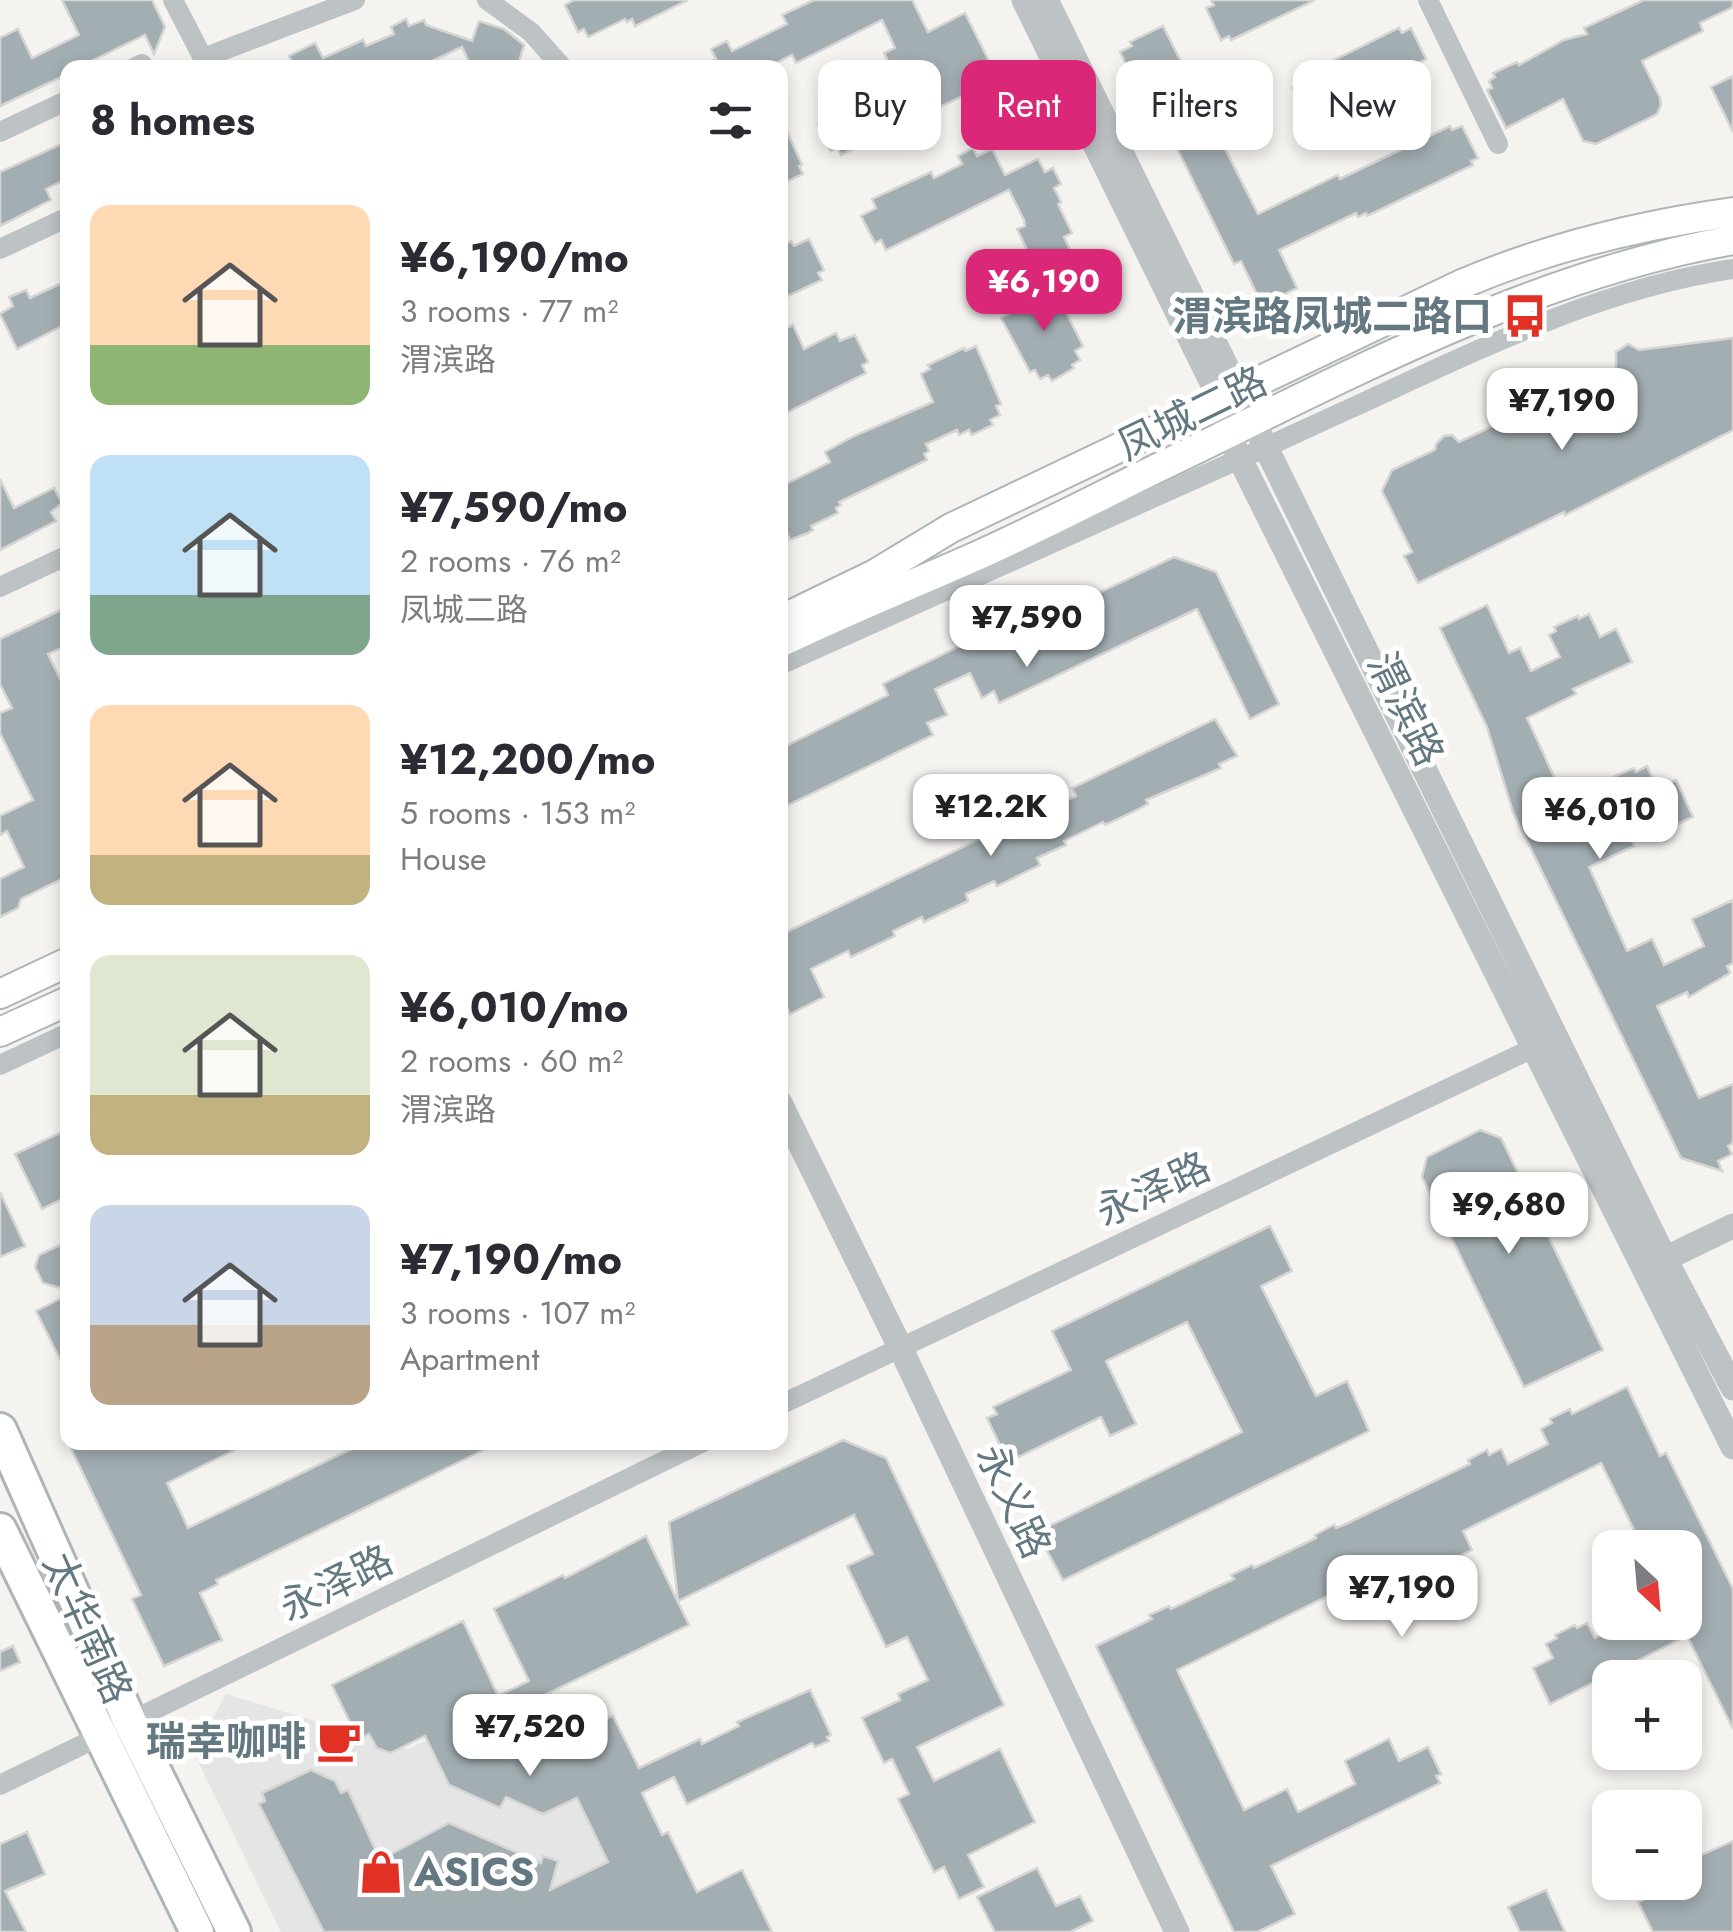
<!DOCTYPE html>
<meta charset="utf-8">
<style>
:root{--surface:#fff;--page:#f2f2f3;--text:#2b2b33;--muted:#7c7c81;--accent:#db2777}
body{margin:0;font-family:Jost,"Noto Sans SC",sans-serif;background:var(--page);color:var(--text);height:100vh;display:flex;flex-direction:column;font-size:38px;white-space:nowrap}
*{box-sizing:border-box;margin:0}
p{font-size:32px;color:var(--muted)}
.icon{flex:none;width:55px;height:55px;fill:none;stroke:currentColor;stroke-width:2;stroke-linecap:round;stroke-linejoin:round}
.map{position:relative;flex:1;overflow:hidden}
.panel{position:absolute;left:60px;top:60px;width:728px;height:1390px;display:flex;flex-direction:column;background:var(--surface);border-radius:20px;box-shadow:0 5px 15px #0003}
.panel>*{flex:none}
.guide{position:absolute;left:818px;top:60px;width:765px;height:90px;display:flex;gap:20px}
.needle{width:65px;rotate:154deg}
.tools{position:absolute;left:1592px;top:1530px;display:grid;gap:20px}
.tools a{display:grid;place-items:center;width:110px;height:110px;border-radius:20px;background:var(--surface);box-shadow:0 5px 15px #0003;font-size:50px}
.price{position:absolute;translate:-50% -85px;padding:0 22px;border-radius:20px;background:#fff;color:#222;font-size:32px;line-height:65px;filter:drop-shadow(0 2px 5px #0008)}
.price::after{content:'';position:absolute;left:50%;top:60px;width:30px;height:22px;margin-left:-15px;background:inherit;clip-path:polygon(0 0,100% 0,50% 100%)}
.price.on{background:var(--accent);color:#fff}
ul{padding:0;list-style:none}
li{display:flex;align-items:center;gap:30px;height:250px;padding:0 30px}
li span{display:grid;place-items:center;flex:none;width:280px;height:200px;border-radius:20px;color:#555}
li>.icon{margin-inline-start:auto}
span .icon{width:120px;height:120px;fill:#fffc;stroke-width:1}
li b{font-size:42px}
h2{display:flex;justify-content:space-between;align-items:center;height:120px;padding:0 30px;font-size:42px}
.pill{padding:0 35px;border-radius:20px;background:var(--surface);box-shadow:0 5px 15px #0003;font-size:35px;line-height:90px}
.pill.on{background:var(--accent);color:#fff}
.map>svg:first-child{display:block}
.built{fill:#e4e5e4}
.building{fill:#a3aeb2;stroke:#d5d5d3;stroke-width:2.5}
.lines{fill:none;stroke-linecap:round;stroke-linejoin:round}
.secondary-casing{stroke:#afb6b9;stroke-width:32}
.primary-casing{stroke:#aeb4b7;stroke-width:38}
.minor{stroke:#bdc2c4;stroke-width:20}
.tertiary{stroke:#bdc2c4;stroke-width:25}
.secondary{stroke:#fff;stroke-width:28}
.primary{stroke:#fff;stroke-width:32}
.labels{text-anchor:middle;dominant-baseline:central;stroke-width:10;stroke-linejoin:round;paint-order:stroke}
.poi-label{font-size:40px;font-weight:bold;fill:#637881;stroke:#fff;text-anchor:end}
.street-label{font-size:40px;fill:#637881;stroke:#fff}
</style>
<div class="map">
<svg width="1733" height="1932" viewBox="0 0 1733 1932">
<rect width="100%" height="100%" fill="#f4f3f0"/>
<path class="built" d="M226 1694 408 1749 498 1705 515 1747 597 1705 704 1932H281L194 1753Z"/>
<path class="building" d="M62 0H152L165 27 154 54 145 35 77 68H68V74L0 106V38L18 29 32 58 79 35Z
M574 0H688L635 26 632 19 627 22 625 19 588 37 584 29 578 32 565 5Z
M814 0H912L928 32 965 13 998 79 841 155 837 148 831 151 818 124 831 117 829 111 897 79 884 53 895 48 882 20 796 63 792 55 766 68H697L716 59 711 49 727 41 732 51 787 24 782 15Z
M1211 0H1315L1231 40 1229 36 1221 40 1206 8 1214 5Z
M1644 0H1733V7L1700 23 1703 31 1642 61 1660 98 1661 105 1657 114 1596 144 1583 141 1563 99 1506 128 1487 90 1492 88 1489 81 1495 77 1493 73 1517 62 1519 65 1564 40 1587 34 1584 28Z
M406 19 409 26 424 20 426 25 472 41 479 21 504 29 524 45 517 68H472L462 47 417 68H295L289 56 315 43 323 58 363 40 366 46 394 34 391 27Z
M1163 26 1258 214 1338 175 1340 179 1450 126 1452 130 1462 126 1478 158 1471 161 1473 165 1367 216 1366 213 1358 217 1356 213 1279 250 1297 288 1262 305 1241 261 1234 264 1168 130 1172 127 1168 118 1171 117 1156 86 1140 93 1120 52 1132 46 1130 42Z
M1399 28 1402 33 1411 28 1426 59 1419 63 1422 68 1318 119 1316 115 1308 119 1293 88 1301 84 1298 78Z
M1733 76V132L1711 87Z
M1257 99 1265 114 1251 121 1244 106Z
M780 116 802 165 799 166 803 174 780 185Z
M68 141V178L46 189 51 200 0 226V172Z
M973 148 977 156 992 149 1005 175 1038 159 1045 172 1053 168 1061 184 1054 188 1061 202 1058 204 1072 233 1064 237 1071 252 1036 268 1017 229 1025 226 1024 220 1009 190 886 250 881 240 875 243 861 216 876 208 872 199 931 172 934 178 962 164 958 156Z
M809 239 824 270 818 273 822 280 788 296 785 288 780 291V246L791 241 794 246Z
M68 280V323L17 349 0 314 13 306 9 297 26 290 30 298Z
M1051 283 1083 346 1075 351 1080 360 1072 365 1074 368 1052 381 1048 375 1040 379 1035 370 1030 372 1001 318 1011 313 1008 307Z
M793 325 804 349 836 333 840 341 855 335 868 362 862 365 866 373 780 416V331Z
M1733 338V430L1565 515 1564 512 1418 583 1404 556 1412 552 1382 491 1392 470 1435 450 1436 444 1444 436 1452 435 1459 442 1616 368V352L1628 344 1639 350Z
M976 346 1001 404 996 406 1000 415 990 420 993 425 972 435 969 430 959 435 957 430 926 444 929 451 924 454 927 460 839 502 841 505 836 508 838 513 811 526 813 530 808 533 790 540 787 533 780 536V487L830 462 825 452 854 436 933 402 921 374 930 369 928 365 964 348 965 351Z
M0 479 14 508 54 488 62 503 51 512 56 521 0 550Z
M1174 557 1216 572 1279 704 1250 719 1197 609 999 703 994 691 982 698 970 673 935 689 947 715 927 723 933 735 780 809V749L888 695 883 684 1004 624 1010 635Z
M1487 605 1509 653 1520 648 1531 671 1560 657 1549 635 1556 631 1554 627 1578 616 1579 619 1589 614 1600 637 1616 629 1632 662 1573 689 1576 694 1527 718 1567 805 1577 800 1588 825 1617 810 1605 787 1613 784 1611 778 1634 768 1636 772 1647 766 1657 789 1676 780 1693 817 1678 824 1676 820 1644 834 1632 841 1634 846 1589 867 1627 951 1652 939 1664 965 1704 946 1692 919 1733 900V963L1727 966 1730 973 1689 997 1687 992 1657 1006 1699 1098 1733 1084V1143L1728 1146 1732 1154 1718 1161 1722 1171 1681 1158 1513 812 1487 727 1440 628Z
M63 609 68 619V645L48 654 62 683 68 681V876L21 899 18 908 0 917V879L24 867 7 831 0 835V816L33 800 0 733V713L12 708 0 684V639Z
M1215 719 1237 756 1219 764 1221 768 1146 800 1148 804 1131 813 1105 825 1103 822 1064 841 1066 845 1037 858 1040 865 997 886 994 881 966 894 968 901 924 922 922 917 893 931 895 936 851 957 848 951 811 969 824 997 790 1014 780 993V935L1032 814 1034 817 1076 796 1072 788Z
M68 1129V1196L42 1209 15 1154Z
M1480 1130 1501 1138 1603 1350 1524 1387 1422 1177 1427 1157Z
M0 1192 25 1246 0 1257Z
M1270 1226 1292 1271 1261 1286 1316 1396 1347 1381 1369 1431 1063 1580 1037 1532 1242 1432 1187 1322 1106 1361 1136 1424 1110 1436 1101 1417 1008 1462 987 1418 997 1414 993 1407 1071 1370 1052 1331Z
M68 1241V1290L43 1283 35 1267 39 1255Z
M68 1295V1375L36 1311Z
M1627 1387 1660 1456 1666 1453 1733 1589V1729L1687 1636 1550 1704 1533 1668 1553 1658 1546 1644 1557 1638 1555 1635 1575 1625 1577 1628 1587 1623 1595 1638 1626 1622H1685V1548H1643L1601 1463 1463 1531 1472 1550 1407 1582 1397 1562 1177 1670 1244 1810 1287 1789 1298 1812 1355 1784 1345 1761 1389 1739 1399 1761 1428 1747 1441 1774 1436 1776 1440 1783 1271 1866 1295 1914 1257 1932H1234L1096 1646 1152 1619 1149 1615 1169 1606 1171 1609 1234 1579 1231 1575 1252 1565 1254 1568 1316 1538 1315 1535 1334 1525 1336 1528 1348 1523 1470 1464 1468 1460 1487 1450 1489 1455 1501 1449 1508 1464 1548 1444 1541 1429 1552 1423 1550 1419 1570 1409 1572 1414Z
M843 1440 886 1458 1004 1705 917 1747 934 1781 1000 1749 1035 1822 968 1855 984 1887 959 1899 944 1867 934 1872 898 1799 909 1794 892 1759 884 1763 862 1718 900 1700 898 1694 928 1680 907 1637 886 1647 847 1566 873 1554 854 1515 678 1601 669 1522Z
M68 1442H251L167 1483 188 1528 366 1442H500L216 1580 218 1584 200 1593 222 1640 164 1666 132 1599 141 1595Z
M646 1536 689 1625 507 1713 529 1757 613 1716 639 1768 700 1739 702 1744 739 1726 737 1722 810 1690 831 1735 827 1737 829 1741 815 1747 812 1743 687 1804 674 1777 642 1793 662 1835 668 1832 697 1892 742 1870 772 1932H324L259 1804 265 1801 262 1793 311 1770 335 1781 341 1793 348 1790 380 1860 449 1823 541 1863 543 1856 558 1861 550 1890 608 1862 577 1798 543 1814 506 1797 500 1808 449 1785 425 1736 390 1753 377 1748 369 1734 358 1739 332 1685 463 1621 498 1696 529 1681 494 1609 563 1575 565 1578Z
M13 1646 20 1662 0 1671V1652Z
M27 1832 45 1874 5 1891 26 1932H0V1844Z
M1733 1841V1932H1653L1638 1902 1647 1898 1640 1882H1685V1862Z
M1037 1868 1056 1906 1080 1896 1093 1921 1070 1932H995L977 1897Z
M1546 1890 1565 1932H1520L1508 1907Z"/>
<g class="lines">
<g class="secondary-casing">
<path id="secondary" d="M780 620 875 574 951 528 1462 284C1549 247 1639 225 1733 212
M780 643C846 611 914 584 981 554 1045 525 1108 492 1172 461 1351 374 1534 275 1733 240
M0 994 68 962
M0 1032 68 1001"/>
</g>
<g class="primary-casing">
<path id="primary" d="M0 1430 130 1722 234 1932
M0 1530 197 1932"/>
</g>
<path class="minor" d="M173 0 203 58 355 0
M487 0 531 32 563 68
M1428 0 1498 144
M134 68 142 64
M0 132 68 100
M0 249 68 217
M0 587 68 555
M780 665C970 581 1160 496 1349 409 1472 353 1597 289 1733 269
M0 1065 68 1033
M780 1405 1546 1042
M0 1785 703 1442"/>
<path class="tertiary" d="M1024 0 1220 399 1228 433 1240 459 1733 1447
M1046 0 1665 1259 1733 1388
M780 1103 900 1347 1177 1932
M1652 1265 1733 1226"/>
<use href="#secondary" class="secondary"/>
<use href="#primary" class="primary"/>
</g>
<defs>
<g id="bus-bare" transform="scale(3.45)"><path d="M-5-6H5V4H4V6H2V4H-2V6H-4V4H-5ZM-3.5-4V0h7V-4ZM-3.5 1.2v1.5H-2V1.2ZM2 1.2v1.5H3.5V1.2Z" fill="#e03124" stroke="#fff" stroke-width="2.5" paint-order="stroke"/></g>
<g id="cafe-bare" transform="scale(3.45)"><path d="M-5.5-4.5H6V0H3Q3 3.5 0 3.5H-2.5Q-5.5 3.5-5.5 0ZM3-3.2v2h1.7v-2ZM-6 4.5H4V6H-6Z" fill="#e03124" stroke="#fff" stroke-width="2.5" paint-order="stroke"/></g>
<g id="shop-bare" transform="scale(3.45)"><path d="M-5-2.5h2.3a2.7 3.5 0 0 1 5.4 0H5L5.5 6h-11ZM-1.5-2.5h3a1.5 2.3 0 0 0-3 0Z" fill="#e03124" stroke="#fff" stroke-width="2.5" paint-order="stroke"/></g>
</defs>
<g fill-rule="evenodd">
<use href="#bus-bare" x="1525" y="316"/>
<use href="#cafe-bare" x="339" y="1741"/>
<use href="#shop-bare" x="381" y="1872"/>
</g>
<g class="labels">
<g class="poi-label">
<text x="1492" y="316">渭滨路凤城二路口</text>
<text x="306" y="1741">瑞幸咖啡</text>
<text x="414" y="1872" text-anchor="start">ASICS</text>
</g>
<g class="street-label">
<text transform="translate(1192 413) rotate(-26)">凤城二路</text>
<text transform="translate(1406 709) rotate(64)">渭滨路</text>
<text transform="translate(1153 1189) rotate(-25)">永泽路</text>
<text transform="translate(1014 1501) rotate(65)">永义路</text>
<text transform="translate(336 1583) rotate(-26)">永泽路</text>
<text transform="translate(88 1628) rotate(66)">太华南路</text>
</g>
</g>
</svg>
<div class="tools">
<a><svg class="needle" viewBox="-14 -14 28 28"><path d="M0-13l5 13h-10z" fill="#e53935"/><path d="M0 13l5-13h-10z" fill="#7c7c81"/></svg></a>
<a>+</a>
<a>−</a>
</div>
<b class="price on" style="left:1044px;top:334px">¥6,190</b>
<b class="price" style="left:1562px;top:453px">¥7,190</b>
<b class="price" style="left:1027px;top:670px">¥7,590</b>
<b class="price" style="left:991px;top:859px">¥12.2K</b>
<b class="price" style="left:1600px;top:862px">¥6,010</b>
<b class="price" style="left:1509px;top:1257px">¥9,680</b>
<b class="price" style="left:1402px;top:1640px">¥7,190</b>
<b class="price" style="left:530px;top:1779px">¥7,520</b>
<div class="guide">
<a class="pill">Buy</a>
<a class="pill on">Rent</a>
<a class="pill">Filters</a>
<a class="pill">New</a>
</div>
<section class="panel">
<h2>8 homes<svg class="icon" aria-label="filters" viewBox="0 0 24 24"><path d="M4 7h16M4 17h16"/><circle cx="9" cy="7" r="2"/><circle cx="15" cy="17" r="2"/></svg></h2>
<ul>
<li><span style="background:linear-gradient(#ffd9b3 70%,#8fb573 0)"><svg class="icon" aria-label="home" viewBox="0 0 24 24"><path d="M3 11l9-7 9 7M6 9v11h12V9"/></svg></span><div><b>¥6,190/mo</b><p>3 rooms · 77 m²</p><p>渭滨路</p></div></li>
<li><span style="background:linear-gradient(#bfe0f5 70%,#7fa58c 0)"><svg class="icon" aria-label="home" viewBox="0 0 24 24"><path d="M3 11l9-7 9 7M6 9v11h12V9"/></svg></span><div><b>¥7,590/mo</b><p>2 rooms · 76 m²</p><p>凤城二路</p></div></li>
<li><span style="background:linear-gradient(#ffd9b3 75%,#c2b280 0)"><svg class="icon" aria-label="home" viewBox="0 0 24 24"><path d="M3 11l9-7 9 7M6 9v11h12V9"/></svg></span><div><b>¥12,200/mo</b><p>5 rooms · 153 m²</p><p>House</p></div></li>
<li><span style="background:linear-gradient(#dfe7d0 70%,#c2b280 0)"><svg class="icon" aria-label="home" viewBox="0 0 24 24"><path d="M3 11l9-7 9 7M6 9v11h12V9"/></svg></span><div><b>¥6,010/mo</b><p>2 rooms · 60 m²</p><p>渭滨路</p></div></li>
<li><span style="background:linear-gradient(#c9d6e8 60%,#b9a48a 0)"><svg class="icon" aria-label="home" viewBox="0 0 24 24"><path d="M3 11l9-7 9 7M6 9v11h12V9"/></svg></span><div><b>¥7,190/mo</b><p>3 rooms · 107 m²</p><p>Apartment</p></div></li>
</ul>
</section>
</div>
